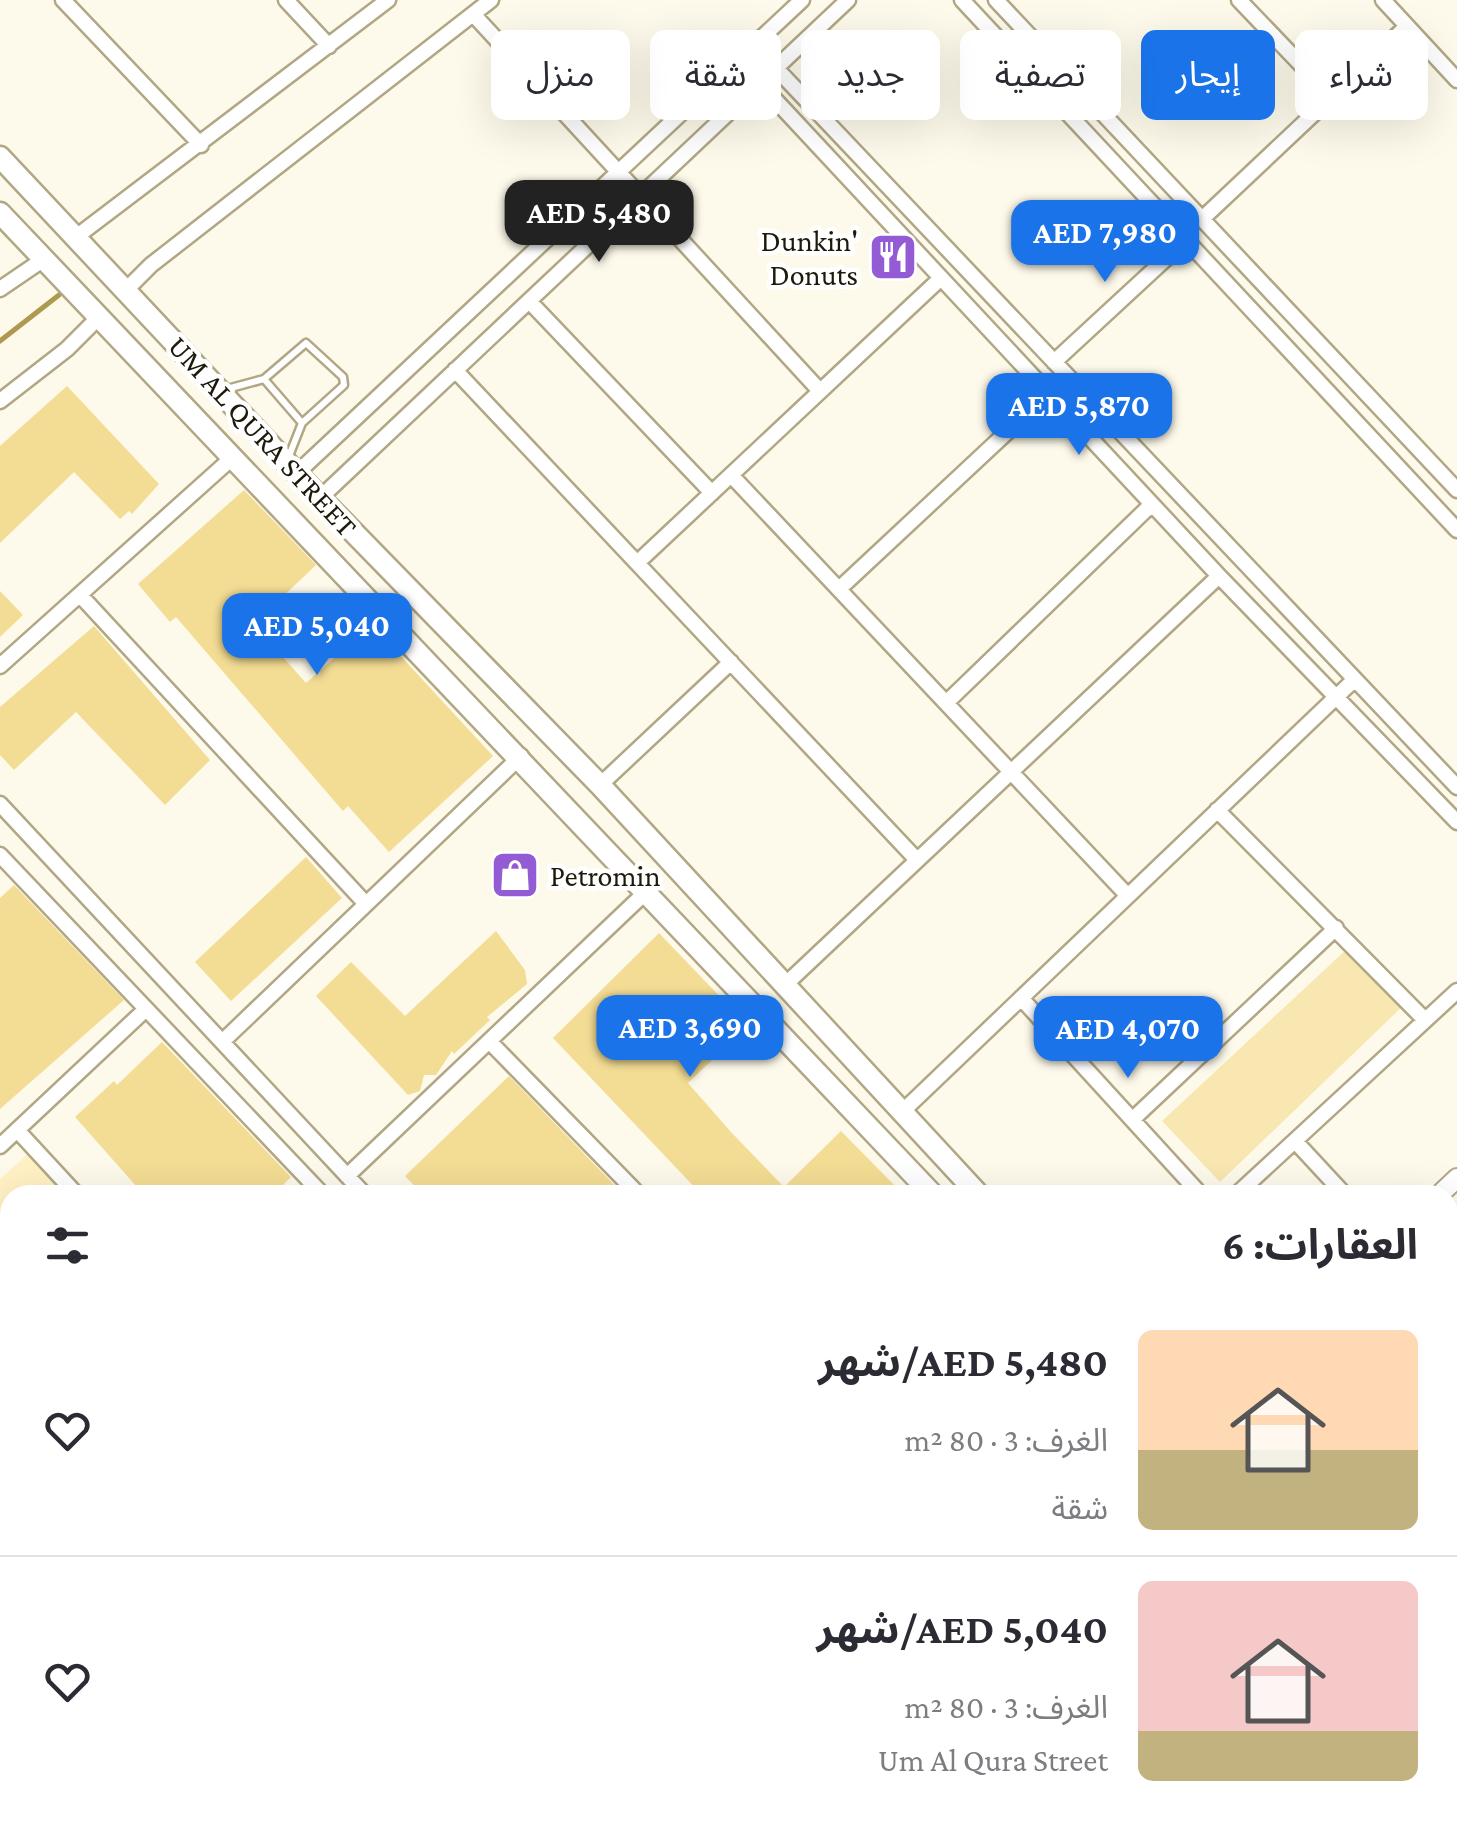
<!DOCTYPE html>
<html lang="ar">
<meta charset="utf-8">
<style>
:root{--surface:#fff;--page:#f7f7f7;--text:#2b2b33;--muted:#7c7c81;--line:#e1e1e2;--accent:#1a73e8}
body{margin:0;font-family:"Crimson Pro","Noto Sans Arabic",serif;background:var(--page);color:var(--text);direction:rtl;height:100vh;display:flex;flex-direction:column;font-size:38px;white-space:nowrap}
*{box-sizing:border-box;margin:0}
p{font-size:32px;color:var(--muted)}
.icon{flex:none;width:55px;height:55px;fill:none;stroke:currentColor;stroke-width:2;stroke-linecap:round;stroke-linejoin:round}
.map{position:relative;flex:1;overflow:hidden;direction:ltr}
.drawer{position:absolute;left:0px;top:1185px;width:1458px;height:642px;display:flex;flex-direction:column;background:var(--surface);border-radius:30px 30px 0 0;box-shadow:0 10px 40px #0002;direction:rtl}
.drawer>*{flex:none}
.hud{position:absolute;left:30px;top:30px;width:1398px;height:90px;direction:rtl;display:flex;gap:20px}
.price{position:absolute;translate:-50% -85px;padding:0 22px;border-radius:20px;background:var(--accent);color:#fff;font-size:32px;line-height:65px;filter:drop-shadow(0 2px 5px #0008)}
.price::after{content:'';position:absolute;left:50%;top:60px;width:30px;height:22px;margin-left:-15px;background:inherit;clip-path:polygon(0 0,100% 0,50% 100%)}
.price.on{background:#222;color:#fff}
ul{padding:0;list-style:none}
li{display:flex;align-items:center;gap:30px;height:250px;padding:0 40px}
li+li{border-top:2px solid var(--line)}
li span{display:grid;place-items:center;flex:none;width:280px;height:200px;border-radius:15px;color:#555}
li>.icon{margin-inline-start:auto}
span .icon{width:120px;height:120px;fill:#fffc;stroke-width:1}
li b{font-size:42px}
h2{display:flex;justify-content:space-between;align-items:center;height:120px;padding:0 40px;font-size:42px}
.pill{padding:0 35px;border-radius:15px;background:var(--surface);box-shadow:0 10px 40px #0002;font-size:35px;line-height:90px}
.pill.on{background:var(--accent);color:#fff}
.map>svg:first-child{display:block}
.built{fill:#fff1c4}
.green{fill:#f8e7b1}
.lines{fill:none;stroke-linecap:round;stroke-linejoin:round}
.stream{stroke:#ae9951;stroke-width:5}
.building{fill:#f3dc93}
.service-casing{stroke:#b1a784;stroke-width:11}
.minor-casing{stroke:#b1a784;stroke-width:19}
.tertiary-casing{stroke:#b1a784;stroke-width:22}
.secondary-casing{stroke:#b1a784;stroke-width:25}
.service{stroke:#fff;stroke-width:6}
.minor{stroke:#fff;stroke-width:14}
.tertiary{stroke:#fff;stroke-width:18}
.secondary{stroke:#fff;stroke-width:20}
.labels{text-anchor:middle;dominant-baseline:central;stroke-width:9;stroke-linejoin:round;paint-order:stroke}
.poi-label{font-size:30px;fill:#1d190b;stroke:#fff;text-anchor:end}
.street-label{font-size:30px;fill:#1d190b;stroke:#fff}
</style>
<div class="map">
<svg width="1457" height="1827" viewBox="0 0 1457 1827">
<rect width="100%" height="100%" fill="#fefaeb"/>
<path class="built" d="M29 1153 67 1195H10V1466L0 1454V1179Z"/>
<path class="green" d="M1348 948 1404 1005 1220 1182 1162 1121Z
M402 1818H455L445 1827H411Z"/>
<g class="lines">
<path class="stream" d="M0 341 59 295"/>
</g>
<path class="building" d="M67 386 159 484 132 514 129 511 120 519 74 472 0 543V446Z
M244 490 316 565 258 620 262 624 257 628 306 683 372 625 493 756 389 852 348 806 343 811 176 617 170 622 138 584Z
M0 591 23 615 0 637Z
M94 626 210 760 165 805 76 712 14 770 0 755V707Z
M306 857 342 898 231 1001 195 962Z
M14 885 124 1000 0 1109V898Z
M496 931 525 970 527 984 487 1017 490 1020 454 1054 452 1051 436 1075H424L420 1091 408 1095 316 996 351 962 405 1016Z
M659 933 748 1026 688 1083 730 1131 784 1187 841 1131 904 1195H702L553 1038Z
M162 1042 291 1177 273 1195H144L75 1117 114 1081 117 1085Z
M509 1076 624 1195H423L405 1176Z"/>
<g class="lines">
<g class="service-casing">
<path id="service" d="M264 379 306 343 343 377 344 385 302 423
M227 389 264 379 302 423 289 456"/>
</g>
<g class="minor-casing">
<path id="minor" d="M63 0 201 145
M286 0 329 46
M962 0 1457 530
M996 0 1457 490
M1239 0 1332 97
M1383 0 1457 80
M473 14 820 391
M754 45 1457 787
M738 60 1219 576 1457 822
M1202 219 1407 26
M76 237 388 0
M0 289 44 259
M126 290 151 265 491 0
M529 301 712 493
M1054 362 1186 240
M455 370 917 860
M0 401 67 349 99 317
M297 473 802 0
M731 475 1127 895
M320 498 848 0
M637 563 941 278
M839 589 1049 393
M80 595 366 904
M0 666 232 458
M946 703 1152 504
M600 785 731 662
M0 804 365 1195
M1217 810 1425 1020
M0 855 323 1195
M787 983 1219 576
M1021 998 1201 1195
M222 1042 521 756
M491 1043 639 1195
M904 1110 1355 679
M1133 1119 1336 928
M17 1130 77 1195
M1295 1141 1345 1195
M0 1146 146 1009
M347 1176 647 891
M1236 1195 1457 991
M1448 1272 1457 1282
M0 1642 10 1655
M0 1671 10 1661
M0 1690 10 1701
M117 1818 126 1827
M346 1818 355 1827
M678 1818 687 1827
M1342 1818 1351 1827
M478 1827 488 1818
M1108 1827 1118 1818
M1131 1827 1141 1818"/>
</g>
<g class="tertiary-casing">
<path id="tertiary" d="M1439 1195 1457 1178
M1448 1235 1457 1226
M762 1827 772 1818
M816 1827 826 1818"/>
</g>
<g class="secondary-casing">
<path id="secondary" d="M0 157 320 498 600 785 979 1195
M0 213 933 1195
M1448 1702 1457 1713
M1448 1742 1457 1752"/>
</g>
<use href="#service" class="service"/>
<use href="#minor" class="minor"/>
<use href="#tertiary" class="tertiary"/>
<use href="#secondary" class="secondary"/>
</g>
<defs>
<g id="restaurant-square" transform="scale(2.5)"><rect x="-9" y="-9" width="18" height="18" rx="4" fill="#945cd4" stroke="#fff"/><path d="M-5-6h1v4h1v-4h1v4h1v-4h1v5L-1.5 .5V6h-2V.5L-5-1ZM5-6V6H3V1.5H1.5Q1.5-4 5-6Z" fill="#fff"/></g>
<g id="shop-square" transform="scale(2.5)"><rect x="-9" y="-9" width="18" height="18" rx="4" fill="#945cd4" stroke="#fff"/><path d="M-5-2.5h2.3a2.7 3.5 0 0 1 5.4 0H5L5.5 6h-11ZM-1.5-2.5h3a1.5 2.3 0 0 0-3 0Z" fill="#fff"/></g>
</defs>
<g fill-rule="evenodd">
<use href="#restaurant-square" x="893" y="257"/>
<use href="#shop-square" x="515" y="875"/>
</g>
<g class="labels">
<g class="poi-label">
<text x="858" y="240">Dunkin'<tspan x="858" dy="34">Donuts</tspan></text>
<text x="550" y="875" text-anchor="start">Petromin</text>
</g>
<g class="street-label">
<text transform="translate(263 436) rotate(47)">UM AL QURA STREET</text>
</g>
</g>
</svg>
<b class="price on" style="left:599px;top:265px">AED 5,480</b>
<b class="price" style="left:1105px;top:285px">AED 7,980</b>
<b class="price" style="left:1079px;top:458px">AED 5,870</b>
<b class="price" style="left:317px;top:678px">AED 5,040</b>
<b class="price" style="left:690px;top:1080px">AED 3,690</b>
<b class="price" style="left:1128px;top:1081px">AED 4,070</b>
<div class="hud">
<a class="pill">شراء</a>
<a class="pill on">إيجار</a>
<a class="pill">تصفية</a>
<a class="pill">جديد</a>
<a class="pill">شقة</a>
<a class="pill">منزل</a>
</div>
<section class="drawer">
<h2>العقارات: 6<svg class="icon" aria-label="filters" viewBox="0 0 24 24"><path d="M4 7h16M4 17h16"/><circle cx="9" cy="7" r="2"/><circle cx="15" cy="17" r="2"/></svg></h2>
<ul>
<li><span style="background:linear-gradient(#ffd9b3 60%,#c2b280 0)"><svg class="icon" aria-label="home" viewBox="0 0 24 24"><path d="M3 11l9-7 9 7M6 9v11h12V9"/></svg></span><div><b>AED 5,480/شهر</b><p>الغرف: 3 · 80 m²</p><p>شقة</p></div><svg class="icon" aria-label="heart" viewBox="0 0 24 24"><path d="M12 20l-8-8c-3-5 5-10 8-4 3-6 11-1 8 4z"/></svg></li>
<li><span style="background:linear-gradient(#f6c9c9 75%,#c2b280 0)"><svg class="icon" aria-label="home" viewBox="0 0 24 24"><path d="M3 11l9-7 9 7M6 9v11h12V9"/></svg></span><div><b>AED 5,040/شهر</b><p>الغرف: 3 · 80 m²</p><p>Um Al Qura Street</p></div><svg class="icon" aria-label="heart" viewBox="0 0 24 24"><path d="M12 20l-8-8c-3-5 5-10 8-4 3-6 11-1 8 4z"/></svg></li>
</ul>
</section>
</div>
